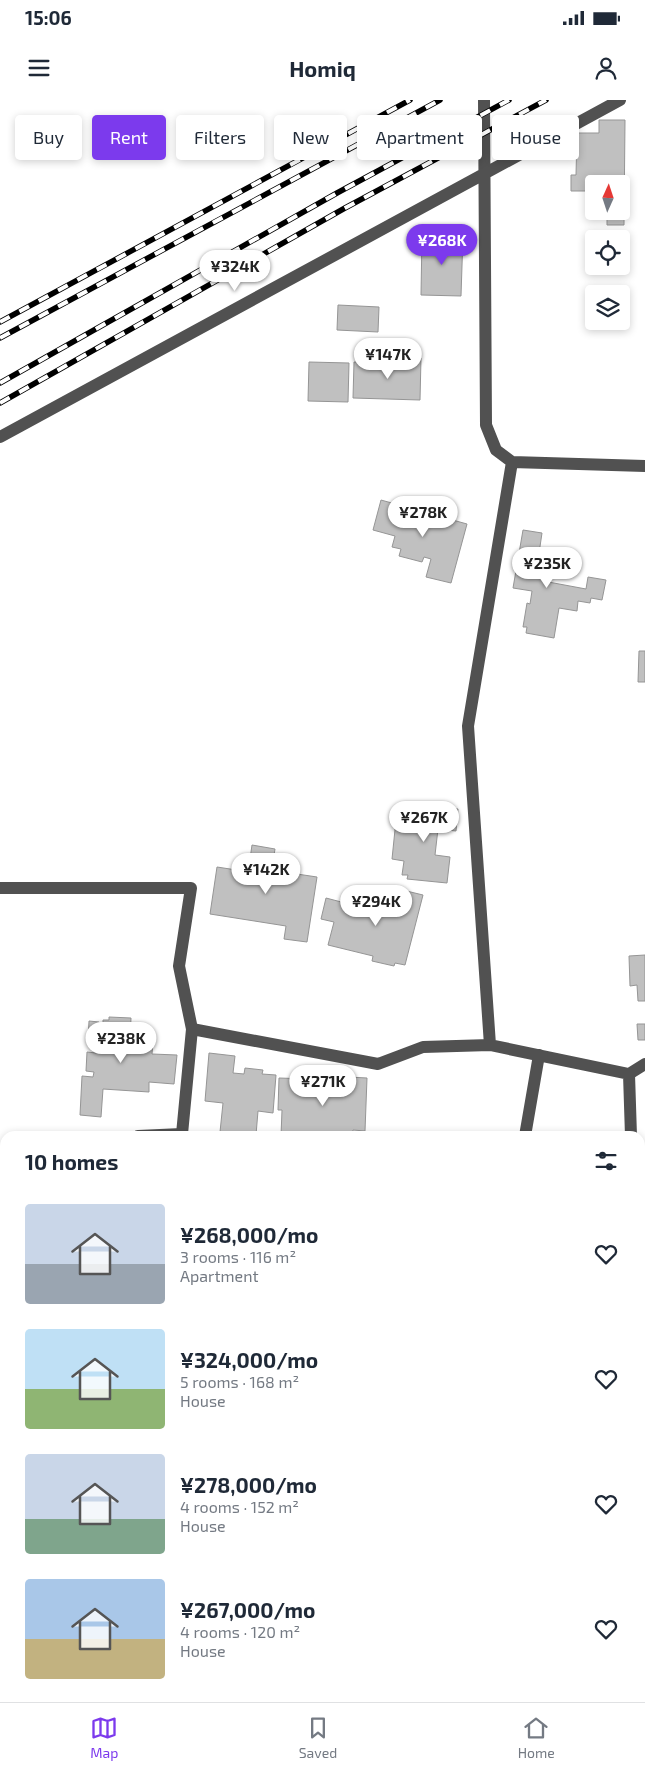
<!DOCTYPE html>
<meta charset="utf-8">
<style>
:root{--surface:#fff;--page:#f2f2f3;--text:#1f2937;--muted:#747a83;--line:#e0e1e3;--accent:#7c3aed}
body{margin:0;font-family:"Exo 2",sans-serif;background:var(--page);color:var(--text);height:100vh;display:flex;flex-direction:column;font-size:19px;white-space:nowrap}
*{box-sizing:border-box;margin:0}
p{font-size:16px;color:var(--muted)}
.icon{flex:none;width:28px;height:28px;fill:none;stroke:currentColor;stroke-width:2;stroke-linecap:round;stroke-linejoin:round}
.map{position:relative;flex:1;overflow:hidden}
.details{position:absolute;left:0px;top:1031px;width:645px;height:571px;display:flex;flex-direction:column;background:var(--surface);border-radius:15px 15px 0 0;box-shadow:0 2px 8px #0003}
.details>*{flex:none}
.banner{position:absolute;left:15px;top:15px;width:615px;height:45px;display:flex;gap:10px}
.needle{width:32px;rotate:3deg}
.buttons{position:absolute;left:585px;top:75px;display:grid;gap:10px}
.buttons a{display:grid;place-items:center;width:45px;height:45px;border-radius:5px;background:var(--surface);box-shadow:0 2px 8px #0003;font-size:25px}
.price{position:absolute;translate:-50% -42px;padding:0 11px;border-radius:18px;background:#fff;color:#222;font-size:16px;line-height:32px;filter:drop-shadow(0 1px 2px #0008)}
.price::after{content:'';position:absolute;left:50%;top:30px;width:15px;height:11px;margin-left:-8px;background:inherit;clip-path:polygon(0 0,100% 0,50% 100%)}
.price.selected{background:var(--accent);color:#fff}
ul{padding:0;list-style:none}
li{display:flex;align-items:center;gap:15px;height:125px;padding:0 25px}
li span{display:grid;place-items:center;flex:none;width:140px;height:100px;border-radius:5px;color:#555}
li>.icon{margin-inline-start:auto}
span .icon{width:60px;height:60px;fill:#fffc;stroke-width:1}
li b{font-size:21px}
h2{display:flex;justify-content:space-between;align-items:center;height:60px;padding:0 25px;font-size:21px}
.tag{padding:0 18px;border-radius:5px;background:var(--surface);box-shadow:0 2px 8px #0003;font-size:18px;line-height:45px}
.tag.selected{background:var(--accent);color:#fff}
.status{display:flex;justify-content:space-between;align-items:center;height:35px;padding:0 25px;background:var(--surface);direction:ltr}
.status svg{height:14px;fill:currentColor}
header{display:flex;justify-content:space-between;align-items:center;height:65px;padding:0 25px;background:var(--surface);font-size:22px;font-weight:700}
.dock{display:flex;justify-content:space-around;align-items:center;height:70px;border-top:1px solid var(--line);background:var(--surface);font-size:14px;color:var(--muted)}
.dock a{display:grid;justify-items:center;gap:2px}
.dock .selected{color:var(--accent)}
.map>svg:first-child{display:block}
.building{fill:#c0c0c0;stroke:#959595}
.lines{fill:none;stroke-linecap:round;stroke-linejoin:round}
.major-casing{stroke:#dbdbdb;stroke-width:15}
.minor{stroke:#515151;stroke-width:12}
.major{stroke:#000;stroke-width:12}
.rail-casing{stroke:#000;stroke-width:5.5}
.rail{stroke:#fff;stroke-width:4;stroke-dasharray:11;stroke-linecap:butt}
</style>
<div class="status"><b>15:06</b><svg viewBox="0 0 49 12"><path d="M0 12V9h3v3zM5 12V6h3v6zM10 12V3h3v9zM15 12V0h3v12zM26 1h20v11H26zM47 4h2v5h-2z"/></svg></div>
<header><svg class="icon" aria-label="menu" viewBox="0 0 24 24"><path d="M4 6h16M4 12h16M4 18h16"/></svg>Homiq<svg class="icon" aria-label="person" viewBox="0 0 24 24"><circle cx="12" cy="8" r="4"/><path d="M4 21q1-7 8-7t8 7"/></svg></header>
<div class="map">
<svg width="645" height="1602" viewBox="0 0 645 1602">
<rect width="100%" height="100%" fill="#fff"/>
<path class="building" d="M599 20H625L624 125H607V111H621V84H594V91H571V75H576L577 33H599Z
M422 136H463L461 196 421 195Z
M338 205 379 207 378 232 337 230Z
M394 257 421 258 420 300 353 298 354 262 394 264Z
M309 262 349 263 348 302 308 301Z
M381 400 467 424 451 483 426 477 431 459 424 457 422 462 399 456 401 449 392 447 395 436 373 430Z
M523 430 542 433 538 460 546 462 543 481 586 489 588 477 606 480 602 500 591 498 590 503 578 501 577 511 559 508 554 538 526 533 527 527H523L527 503 530 504 532 491 513 488Z
M639 551H645V582H638Z
M411 704 458 709 456 731 438 729 435 755 450 757 447 783 407 779 408 775H402L404 761 392 759 396 720 409 722Z
M252 745 275 749 272 768 265 767V772L277 774V771L317 777 307 842 284 839 286 826 210 814 217 767 243 771 245 758 250 759Z
M390 787 423 795 405 865 395 863 394 866 372 861 373 856 328 845 334 822 321 819 326 798 368 809 369 806 385 810Z
M645 855V901H638L637 885 630 886 629 856Z
M109 917 131 918 130 940 153 941 152 954 177 955 174 984 149 982V992L103 989 101 1017 80 1015 82 976 93 977 94 972 86 971 87 952 96 953V941H88L89 921 99 922V925H103V920H109Z
M637 924H645V940H638Z
M209 953 235 956 233 973 244 974 245 968 263 970 262 974 276 975 273 1013 258 1011 256 1035 220 1032 223 1003 205 1001Z
M329 976 367 978 365 1031 353 1030 352 1036H281L282 1010H278L279 978 308 979V984L329 985Z"/>
<g class="lines">
<g class="major-casing">
<path id="major" d="M640 1472 645 1470
M229 1602 245 1598"/>
</g>
<path class="minor" d="M484 0 486 325 496 350 512 362 645 366
M0 337 620 0
M0 788H191L179 866 192 929 378 964 423 947 490 945 629 974 631 1036
M490 945 468 626 512 362
M629 974 645 964
M138 1036 182 1034 192 929
M525 1036 539 955
M640 1291 645 1433
M194 1598V1602
M100 1602V1598
M644 1602 645 1574"/>
<use href="#major" class="major"/>
<g class="rail-casing">
<path id="rail" d="M0 222 410 0
M0 238 440 0
M0 283 337 93 509 0
M0 303 345 108 546 0"/>
</g>
<use href="#rail" class="rail"/>
</g>
</svg>
<div class="buttons">
<a><svg class="needle" viewBox="-14 -14 28 28"><path d="M0-13l5 13h-10z" fill="#e53935"/><path d="M0 13l5-13h-10z" fill="#747a83"/></svg></a>
<a><svg class="icon" aria-label="locate" viewBox="0 0 24 24"><circle cx="12" cy="12" r="6"/><path d="M12 2v4M12 18v4M2 12h4M18 12h4"/></svg></a>
<a><svg class="icon" aria-label="layers" viewBox="0 0 24 24"><path d="M12 4l9 5-9 5-9-5zM3 14l9 5 9-5"/></svg></a>
</div>
<b class="price selected" style="left:442px;top:166px">¥268K</b>
<b class="price" style="left:235px;top:192px">¥324K</b>
<b class="price" style="left:388px;top:280px">¥147K</b>
<b class="price" style="left:423px;top:438px">¥278K</b>
<b class="price" style="left:547px;top:489px">¥235K</b>
<b class="price" style="left:424px;top:743px">¥267K</b>
<b class="price" style="left:266px;top:795px">¥142K</b>
<b class="price" style="left:376px;top:827px">¥294K</b>
<b class="price" style="left:121px;top:964px">¥238K</b>
<b class="price" style="left:323px;top:1007px">¥271K</b>
<div class="banner">
<a class="tag">Buy</a>
<a class="tag selected">Rent</a>
<a class="tag">Filters</a>
<a class="tag">New</a>
<a class="tag">Apartment</a>
<a class="tag">House</a>
</div>
<section class="details">
<h2>10 homes<svg class="icon" aria-label="filters" viewBox="0 0 24 24"><path d="M4 7h16M4 17h16"/><circle cx="9" cy="7" r="2"/><circle cx="15" cy="17" r="2"/></svg></h2>
<ul>
<li><span style="background:linear-gradient(#c9d6e8 60%,#9aa5b1 0)"><svg class="icon" aria-label="home" viewBox="0 0 24 24"><path d="M3 11l9-7 9 7M6 9v11h12V9"/></svg></span><div><b>¥268,000/mo</b><p>3 rooms · 116 m²</p><p>Apartment</p></div><svg class="icon" aria-label="heart" viewBox="0 0 24 24"><path d="M12 20l-8-8c-3-5 5-10 8-4 3-6 11-1 8 4z"/></svg></li>
<li><span style="background:linear-gradient(#bfe0f5 60%,#8fb573 0)"><svg class="icon" aria-label="home" viewBox="0 0 24 24"><path d="M3 11l9-7 9 7M6 9v11h12V9"/></svg></span><div><b>¥324,000/mo</b><p>5 rooms · 168 m²</p><p>House</p></div><svg class="icon" aria-label="heart" viewBox="0 0 24 24"><path d="M12 20l-8-8c-3-5 5-10 8-4 3-6 11-1 8 4z"/></svg></li>
<li><span style="background:linear-gradient(#c9d6e8 65%,#7fa58c 0)"><svg class="icon" aria-label="home" viewBox="0 0 24 24"><path d="M3 11l9-7 9 7M6 9v11h12V9"/></svg></span><div><b>¥278,000/mo</b><p>4 rooms · 152 m²</p><p>House</p></div><svg class="icon" aria-label="heart" viewBox="0 0 24 24"><path d="M12 20l-8-8c-3-5 5-10 8-4 3-6 11-1 8 4z"/></svg></li>
<li><span style="background:linear-gradient(#a9c7e8 60%,#c2b280 0)"><svg class="icon" aria-label="home" viewBox="0 0 24 24"><path d="M3 11l9-7 9 7M6 9v11h12V9"/></svg></span><div><b>¥267,000/mo</b><p>4 rooms · 120 m²</p><p>House</p></div><svg class="icon" aria-label="heart" viewBox="0 0 24 24"><path d="M12 20l-8-8c-3-5 5-10 8-4 3-6 11-1 8 4z"/></svg></li>
</ul>
</section>
</div>
<nav class="dock">
<a class="selected"><svg class="icon" aria-label="map" viewBox="0 0 24 24"><path d="M3 6l6-2 6 2 6-2v14l-6 2-6-2-6 2zM9 4v14M15 6v14"/></svg>Map</a>
<a><svg class="icon" aria-label="saved" viewBox="0 0 24 24"><path d="M7 4h10v16l-5-4-5 4z"/></svg>Saved</a>
<a><svg class="icon" aria-label="home" viewBox="0 0 24 24"><path d="M3 11l9-7 9 7M6 9v11h12V9"/></svg>Home</a>
</nav>
